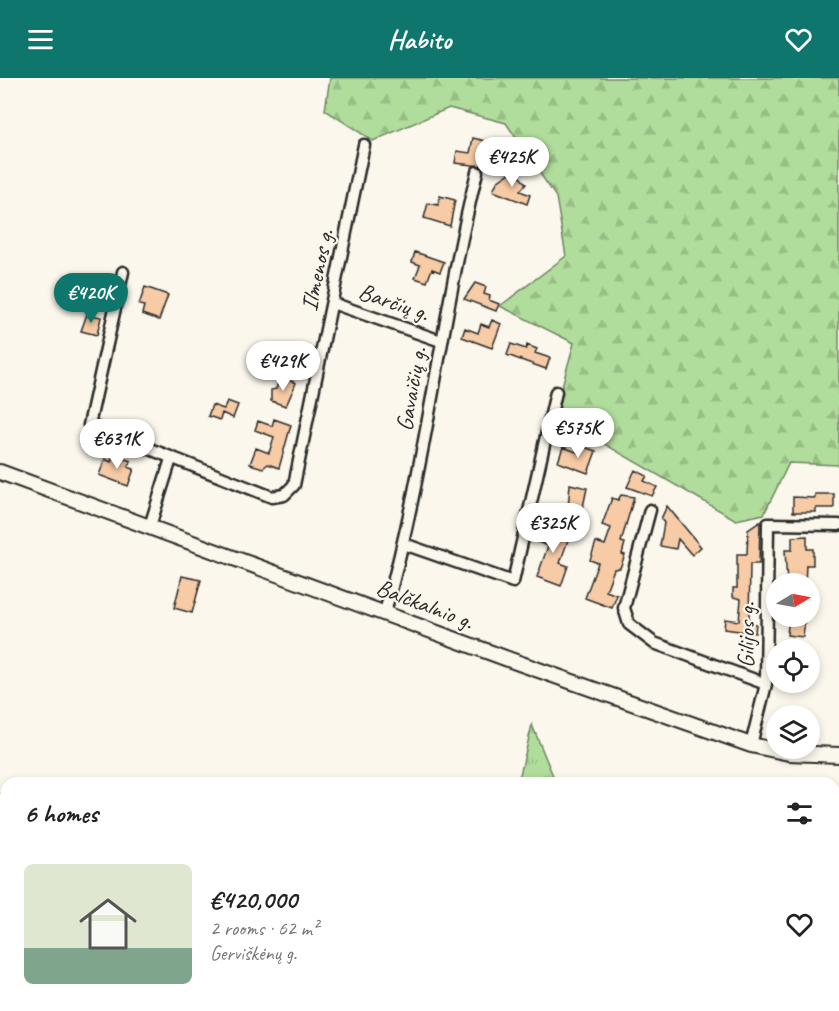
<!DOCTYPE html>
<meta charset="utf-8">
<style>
:root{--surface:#fff;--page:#f2f2f2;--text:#222;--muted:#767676;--line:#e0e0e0;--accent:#0f766e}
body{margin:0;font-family:Caveat,sans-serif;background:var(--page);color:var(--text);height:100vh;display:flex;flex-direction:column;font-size:22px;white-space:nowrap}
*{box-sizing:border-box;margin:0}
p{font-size:20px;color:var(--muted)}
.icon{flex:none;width:33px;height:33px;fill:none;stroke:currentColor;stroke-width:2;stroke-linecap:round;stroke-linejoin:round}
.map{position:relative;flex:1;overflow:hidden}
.panel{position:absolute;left:0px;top:699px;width:840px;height:234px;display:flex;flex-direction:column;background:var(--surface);border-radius:18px 18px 0 0;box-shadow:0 3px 9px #0003}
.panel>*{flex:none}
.needle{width:39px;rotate:80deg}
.buttons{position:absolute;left:766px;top:495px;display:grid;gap:12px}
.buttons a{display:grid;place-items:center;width:54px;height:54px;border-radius:50%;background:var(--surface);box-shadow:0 3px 9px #0003;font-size:30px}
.price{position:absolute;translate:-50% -51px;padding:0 14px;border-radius:21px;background:#fff;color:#222;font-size:20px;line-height:39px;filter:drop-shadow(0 2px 3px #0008)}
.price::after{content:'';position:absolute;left:50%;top:36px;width:18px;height:14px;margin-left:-9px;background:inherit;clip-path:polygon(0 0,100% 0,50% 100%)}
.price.selected{background:var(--accent);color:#fff}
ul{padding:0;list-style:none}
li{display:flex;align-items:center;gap:18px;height:150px;padding:0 24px}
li+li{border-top:2px solid var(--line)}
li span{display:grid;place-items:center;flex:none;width:168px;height:120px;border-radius:9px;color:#555}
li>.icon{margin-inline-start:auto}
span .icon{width:72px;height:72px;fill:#fffc;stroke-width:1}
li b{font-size:26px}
h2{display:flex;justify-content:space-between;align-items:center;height:72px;padding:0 24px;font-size:26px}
header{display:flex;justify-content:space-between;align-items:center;height:78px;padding:0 24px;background:var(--accent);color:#fff;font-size:27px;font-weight:600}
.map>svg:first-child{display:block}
.grass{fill:url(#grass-tufts);stroke:#6e8463;stroke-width:1.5}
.forest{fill:url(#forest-firs);stroke:#6e8463;stroke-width:1.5}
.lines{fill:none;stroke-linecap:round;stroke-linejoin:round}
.stream{stroke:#608d99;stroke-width:3}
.building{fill:#f6cba5;stroke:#2b2b2b;stroke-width:1.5}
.minor-casing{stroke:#2b2b2b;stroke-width:15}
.tertiary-casing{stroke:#2b2b2b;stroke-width:18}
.primary-casing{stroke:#2b2b2b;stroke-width:21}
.minor{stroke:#fbf7ec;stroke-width:10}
.tertiary{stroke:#fbf7ec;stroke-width:14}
.primary{stroke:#f5e382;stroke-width:16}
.labels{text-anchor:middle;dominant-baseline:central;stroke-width:4.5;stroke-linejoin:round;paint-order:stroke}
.street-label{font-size:24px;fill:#2b2b2b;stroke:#fbf7ec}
</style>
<header><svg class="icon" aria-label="menu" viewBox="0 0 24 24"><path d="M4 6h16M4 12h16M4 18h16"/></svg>Habito<svg class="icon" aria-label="heart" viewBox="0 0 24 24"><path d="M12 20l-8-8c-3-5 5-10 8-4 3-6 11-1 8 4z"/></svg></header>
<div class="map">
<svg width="839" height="933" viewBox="0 0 839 933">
<defs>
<pattern id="grass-tufts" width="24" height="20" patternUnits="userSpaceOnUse" patternTransform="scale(1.5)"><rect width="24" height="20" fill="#b0dd9b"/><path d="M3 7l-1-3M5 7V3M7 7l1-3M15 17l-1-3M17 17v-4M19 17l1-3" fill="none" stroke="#98be86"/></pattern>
<pattern id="forest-firs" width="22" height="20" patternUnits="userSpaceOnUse" patternTransform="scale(1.5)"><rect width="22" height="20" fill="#b0dd9b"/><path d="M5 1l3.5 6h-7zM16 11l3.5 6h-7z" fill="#98be86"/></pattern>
</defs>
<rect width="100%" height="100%" fill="#fbf7ec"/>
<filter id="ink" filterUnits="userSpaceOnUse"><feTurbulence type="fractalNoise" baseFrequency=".0167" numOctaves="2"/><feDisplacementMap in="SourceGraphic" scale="12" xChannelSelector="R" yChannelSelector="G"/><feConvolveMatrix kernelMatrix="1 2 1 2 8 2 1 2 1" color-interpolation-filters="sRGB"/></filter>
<g filter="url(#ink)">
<path class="grass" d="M532 647 556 705H514L520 697Z
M0 740 6 744V794L0 800Z
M6 808V841L0 837V812Z
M127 927H255L263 933H135Z
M299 927H495L473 933H307Z"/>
<path class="forest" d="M330 0H839V387L789 385 764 436 736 442 554 337 574 265 500 228 566 178 556 119 506 45 449 30 373 63 325 32Z
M0 837 6 841V927H127L135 933H0Z
M834 842H839V933H473L495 927H834Z"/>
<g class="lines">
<path class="stream" d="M0 874 6 875
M55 927 61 933"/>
</g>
<path class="building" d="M473 60 486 63 481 88 455 85 457 73 470 75Z
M514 92 526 106 520 113 530 117 527 126 493 113 497 104Z
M440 118 455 122 450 148 424 140 428 125 438 127Z
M415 174 444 184 440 194 432 191 427 204 415 200 420 187 412 184Z
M475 205 486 209 484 216 490 218 489 222 499 226 496 233 464 221Z
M145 209 168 217 159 242 142 236 144 228 139 227Z
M87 236 101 239 97 257 81 253Z
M492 242 501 246 492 270 462 259 465 250 478 255 481 246 489 249Z
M511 266 526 271 527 267 537 271 535 275 550 280 546 291 507 277Z
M280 299 296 305 286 328 271 323V312L276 311Z
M227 323 238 327 233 340 222 335 220 342 208 338 212 327 224 331Z
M274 341 291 347 279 390 268 386 263 390 250 386 256 370 269 375 274 359 255 352 258 343 272 348Z
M563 369 582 376 584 369 596 373 588 395 558 384Z
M113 377 131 383 128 389 134 391 128 408 99 397 105 381 111 384Z
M635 392 647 398 644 403 657 409 652 418 627 409Z
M570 406 587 410 582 434 568 431Z
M815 416H834V430H816V434H793V419L815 420Z
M621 417 634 419 621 464 625 465 622 476 625 477 620 490 614 491 606 513 617 517 612 530 585 520 598 485 590 482 596 464 605 467 611 450 602 447 612 420 618 422Z
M667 428 701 469 692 477 678 461 676 471 660 468 664 445 661 441Z
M760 444 759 486H750L749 545 756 546 755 555 724 551 725 541 739 543 741 521 733 519V510H737V476H747L748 452Z
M550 446 567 452 564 461 568 462 560 485 568 488 561 508 537 499 548 468 535 463 540 449 548 452Z
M807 458V471H813V487H806L805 506H787L785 472H792V459Z
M182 498 201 502 192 535 174 530Z
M789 538 805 541 803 559 787 557Z"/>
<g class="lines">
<g class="minor-casing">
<path id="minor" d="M123 194 89 347 272 419 284 417 294 407 364 67
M332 225 441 263
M650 432 624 530 629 546 654 565 766 606
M150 448 171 381
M404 466 513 504 556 314
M385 534C426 390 441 240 477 94
M751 667 766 606 768 446 839 447
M834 763H839
M0 807 6 802"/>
</g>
<g class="tertiary-casing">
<path id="tertiary" d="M0 394 516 584 751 667 789 675 839 677"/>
</g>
<g class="primary-casing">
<path id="primary" d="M0 725 6 729
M276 927 285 933"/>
</g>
<use href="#minor" class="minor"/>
<use href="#tertiary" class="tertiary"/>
<use href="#primary" class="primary"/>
</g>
</g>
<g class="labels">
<g class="street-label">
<text transform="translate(317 192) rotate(-78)">Ilmenos g.</text>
<text transform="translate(394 224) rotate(19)">Barčių g.</text>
<text transform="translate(411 311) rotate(-80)">Gavaičių g.</text>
<text transform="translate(425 526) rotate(21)">Balčkalnio g.</text>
<text transform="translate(746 557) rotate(-89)">Gilijos g.</text>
</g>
</g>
</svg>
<div class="buttons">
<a><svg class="needle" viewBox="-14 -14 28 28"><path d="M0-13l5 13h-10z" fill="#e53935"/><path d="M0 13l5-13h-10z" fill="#767676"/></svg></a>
<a><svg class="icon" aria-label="locate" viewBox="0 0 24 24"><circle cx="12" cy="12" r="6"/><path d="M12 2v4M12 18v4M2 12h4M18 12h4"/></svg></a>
<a><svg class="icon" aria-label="layers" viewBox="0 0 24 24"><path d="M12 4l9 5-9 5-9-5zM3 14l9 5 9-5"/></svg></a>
</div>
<b class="price" style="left:512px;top:110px">€425K</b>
<b class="price selected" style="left:91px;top:246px">€420K</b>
<b class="price" style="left:283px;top:314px">€429K</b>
<b class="price" style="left:578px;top:381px">€575K</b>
<b class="price" style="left:117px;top:392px">€631K</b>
<b class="price" style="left:553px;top:476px">€325K</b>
<section class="panel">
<h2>6 homes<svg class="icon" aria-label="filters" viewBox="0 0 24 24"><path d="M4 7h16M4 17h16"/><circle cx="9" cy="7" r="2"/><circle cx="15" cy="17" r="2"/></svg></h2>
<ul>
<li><span style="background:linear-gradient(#dfe7d0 70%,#7fa58c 0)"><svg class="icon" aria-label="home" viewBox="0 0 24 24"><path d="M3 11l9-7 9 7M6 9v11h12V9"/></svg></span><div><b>€420,000</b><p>2 rooms · 62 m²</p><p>Gerviškėnų g.</p></div><svg class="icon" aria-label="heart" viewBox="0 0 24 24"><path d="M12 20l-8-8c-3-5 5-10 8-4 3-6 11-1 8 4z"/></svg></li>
</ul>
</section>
</div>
